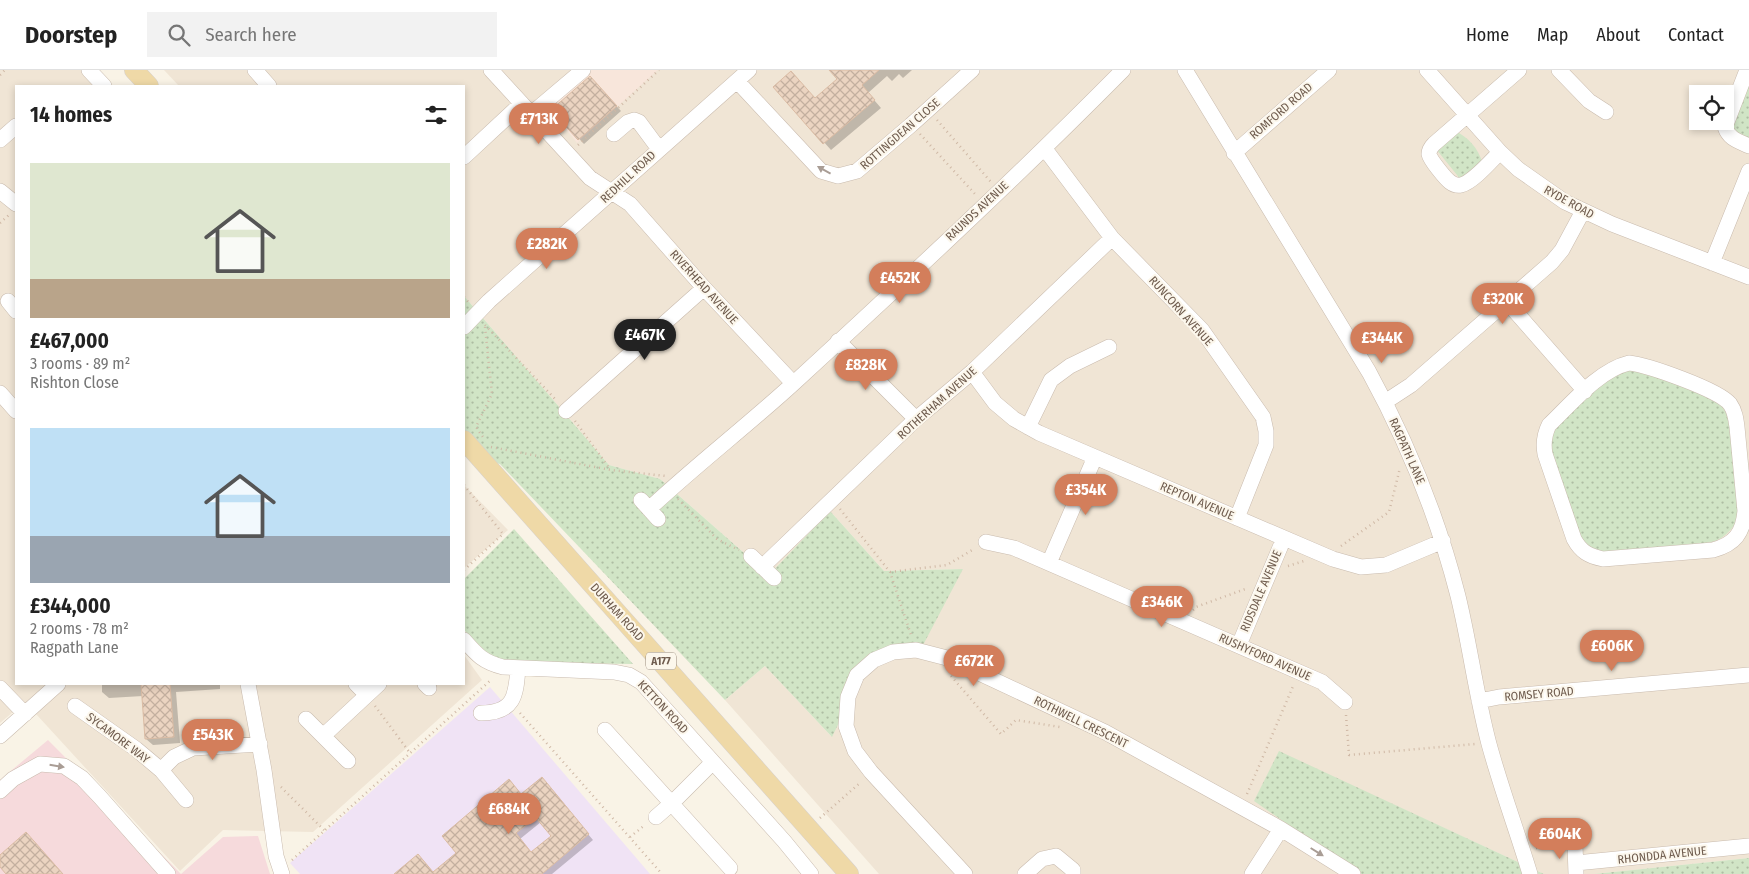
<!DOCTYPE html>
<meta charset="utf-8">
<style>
:root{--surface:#fff;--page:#f2f2f2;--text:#222;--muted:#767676;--line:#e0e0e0;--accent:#d37e5b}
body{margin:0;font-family:"Fira Sans Condensed",sans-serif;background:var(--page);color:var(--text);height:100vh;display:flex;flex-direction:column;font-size:19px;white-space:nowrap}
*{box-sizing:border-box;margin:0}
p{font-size:16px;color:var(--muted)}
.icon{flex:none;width:28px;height:28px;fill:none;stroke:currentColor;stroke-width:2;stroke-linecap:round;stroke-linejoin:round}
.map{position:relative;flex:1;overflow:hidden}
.side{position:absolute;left:15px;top:15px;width:450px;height:600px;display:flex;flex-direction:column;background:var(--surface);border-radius:0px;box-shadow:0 2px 8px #0003}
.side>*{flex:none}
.fabs{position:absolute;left:1689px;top:15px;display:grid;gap:10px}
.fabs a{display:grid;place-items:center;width:45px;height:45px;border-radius:0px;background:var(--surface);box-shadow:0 2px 8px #0003;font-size:25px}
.price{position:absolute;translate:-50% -42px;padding:0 11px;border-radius:18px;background:var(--accent);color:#fff;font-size:16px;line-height:32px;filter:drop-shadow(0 1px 2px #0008)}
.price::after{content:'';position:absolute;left:50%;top:30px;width:15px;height:11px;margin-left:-8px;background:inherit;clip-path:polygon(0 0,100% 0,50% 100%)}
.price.current{background:#222;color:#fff}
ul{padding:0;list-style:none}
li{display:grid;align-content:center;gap:10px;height:265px;padding:0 15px}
li span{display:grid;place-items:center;height:155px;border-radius:0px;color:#555}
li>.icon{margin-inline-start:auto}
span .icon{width:90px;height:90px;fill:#fffc;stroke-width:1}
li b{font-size:21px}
h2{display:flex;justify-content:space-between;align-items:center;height:60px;padding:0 15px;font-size:21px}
header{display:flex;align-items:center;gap:30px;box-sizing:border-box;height:70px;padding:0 25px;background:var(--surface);border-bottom:1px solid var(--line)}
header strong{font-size:24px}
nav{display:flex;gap:28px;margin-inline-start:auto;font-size:18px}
.search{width:350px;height:45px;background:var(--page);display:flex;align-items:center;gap:12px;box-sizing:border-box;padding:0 18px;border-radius:0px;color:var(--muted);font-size:19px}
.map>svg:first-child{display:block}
.residential{fill:#f0e5d5;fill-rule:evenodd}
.commercial{fill:#f8e6db}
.education{fill:#f0e3f5}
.medical{fill:#f6dadc}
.grass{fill:url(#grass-dots)}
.shadow{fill:#0003;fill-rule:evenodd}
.building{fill:url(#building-cross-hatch);stroke:#dbbca4;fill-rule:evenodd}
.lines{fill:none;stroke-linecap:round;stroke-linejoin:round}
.minor-casing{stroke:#c9bbae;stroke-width:16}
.major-casing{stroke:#d7d1cd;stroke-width:20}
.path{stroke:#cfb8a5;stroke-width:2.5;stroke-dasharray:1 4;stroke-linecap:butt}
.minor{stroke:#fff;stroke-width:15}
.major{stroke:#efd9a7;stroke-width:19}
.oneway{fill:#a99d95}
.labels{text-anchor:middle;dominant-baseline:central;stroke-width:4;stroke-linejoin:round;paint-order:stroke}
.shield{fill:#fcf7ec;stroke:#998a7d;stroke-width:1}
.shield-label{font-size:11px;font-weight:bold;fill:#6f5c4e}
.street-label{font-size:12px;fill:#6f5c4e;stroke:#fcf7ec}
</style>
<header>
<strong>Doorstep</strong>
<div class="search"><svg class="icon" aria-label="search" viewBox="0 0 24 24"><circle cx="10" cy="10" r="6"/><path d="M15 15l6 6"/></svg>Search here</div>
<nav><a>Home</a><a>Map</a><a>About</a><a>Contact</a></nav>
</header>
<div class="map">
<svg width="1749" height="804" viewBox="0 0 1749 804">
<defs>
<pattern id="grass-dots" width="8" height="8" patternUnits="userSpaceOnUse" patternTransform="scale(1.25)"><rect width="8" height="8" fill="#d1e5c6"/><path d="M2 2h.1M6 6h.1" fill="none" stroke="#aebda3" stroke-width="1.8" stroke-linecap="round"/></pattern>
<pattern id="building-cross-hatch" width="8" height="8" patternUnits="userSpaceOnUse" patternTransform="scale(1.25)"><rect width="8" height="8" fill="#ebd4c1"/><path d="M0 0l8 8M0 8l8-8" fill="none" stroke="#c3af9f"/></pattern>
</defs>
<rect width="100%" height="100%" fill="#f9f3e6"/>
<path class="residential" d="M0 0H87L103 16H16V614H464V585L482 610 313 762 223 760 180 801 25 632 0 653Z
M164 0H1749V788L1594 804H1544L1279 682 1359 804H879L725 630 765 596 831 666 870 589 963 499 884 501 830 441 769 505 660 409 609 395 464 226V16H179ZM1698 24H1725V51H1698Z
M464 415 508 460 464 498Z"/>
<path class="commercial" d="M591 0H658L577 73 548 37Z"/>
<path class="education" d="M490 617 650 804H300L290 793Z"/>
<path class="medical" d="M48 670 181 804H0V710Z
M258 766 270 804H181L223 767Z"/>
<path class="grass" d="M1749 6V68H1746L1730 58Z
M1455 61C1467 66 1479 79 1482 92L1461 110 1436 79Z
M464 226 609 395 660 409 769 505 830 441 884 501 963 499 921 579 870 589 832 667 765 596 725 630 500 394 464 386Z
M1636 298 1720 332 1732 354 1740 448C1730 461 1724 470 1707 473V475L1608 484 1588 478 1579 466 1551 388 1550 375 1552 366 1558 354 1609 307Z
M514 459 633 594 496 592 464 560V509Z
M1279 681 1544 804H1359L1254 731Z
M1749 788V804H1594Z"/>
<path class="shadow" d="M837 0H912L903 8 899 4 892 11 887 6 868 23 881 38 831 80 775 17 815 29 839 9Z
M595 13 621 41 584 74 552 40Z
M102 614H220V619L176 622 180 673 153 675 146 669 143 626 109 628 102 622Z
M546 714 593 770 552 804H395L433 803 522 726ZM541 752 552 766 531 783 520 769Z"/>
<path class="building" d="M829 0H879L862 15 875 30 823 74 773 17 791 1 815 28 837 9Z
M590 6 617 36 578 70 551 40Z
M141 614H170L174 667 145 669Z
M542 707 589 764 542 804H394L418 784 433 802 456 783 442 766 509 709 521 724ZM536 748 551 766 531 782 516 763Z
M26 762 63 804H6L0 797V785Z"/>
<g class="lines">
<g class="minor-casing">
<path id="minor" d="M89 0 104 16
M255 0 269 16
M491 0 590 108 630 134 704 218 793 313
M1185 0 1369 302C1408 373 1438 448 1458 526 1470 575 1476 625 1489 674 1501 718 1517 761 1530 804
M1427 0 1500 82 1518 99 1565 132 1612 154 1749 207
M1559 0 1589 31 1606 42
M1747 0 1725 57C1729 69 1738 71 1749 76
M737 11 821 101 838 106 857 101 911 55 972 0
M531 44 583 0
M614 64 628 52 634 50 639 52 659 79
M0 70 16 56
M1045 79 1112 168 1202 260 1263 347 1266 361V375L1237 448
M1500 82C1491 91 1473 112 1461 115 1457 116 1454 115 1450 112 1446 109 1430 90 1429 84 1429 80 1431 77 1434 74L1519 0
M1234 83 1329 0
M464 87 521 34
M0 121 16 134
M1712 193 1749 101
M8 231 16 241
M1507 232 1585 321
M464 257 489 231 749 0
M838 271 916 349
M1629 293C1648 295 1719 320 1730 334 1735 341 1736 349 1737 357L1745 441C1743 463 1735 474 1713 480L1603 489C1589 486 1581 482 1574 469L1545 384C1543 373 1544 365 1549 355 1571 334 1599 300 1629 293Z
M972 302 995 333 1014 349 1039 363 1333 489 1361 497 1386 495 1443 471
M0 323 16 341
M1385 332 1411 315 1552 192 1562 180 1583 141
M566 341 704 218
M1028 357 1051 310 1070 296 1109 277
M641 430 658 449
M649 439C696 395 747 356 795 312 906 210 1017 107 1123 0
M986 472 1014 478 1322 612 1345 632
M751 486 774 508
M1049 493 1095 387
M762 497 916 349 972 302 1112 168
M464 570C477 585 483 592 503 597L614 602 629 605 641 612 784 771 811 804
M1239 575 1284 468
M248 614 264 700 276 786 282 804
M356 614 367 625
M425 614 429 618
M0 618 25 644
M1479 631 1499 627 1749 605
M75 636 136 679 161 700 186 730
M481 643C514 643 516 626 518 598
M306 649 348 691
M605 660 730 798
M0 666 58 614
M323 666 379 614
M161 700 174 687 193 678 260 674
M0 721 13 709 40 694 64 696 82 708 100 727 168 804
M656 747 672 733 713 692
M1575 775 1576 804
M1576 793 1749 776
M965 804 871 702 855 681 846 656 848 627 857 605 874 590 893 582 916 580 947 588 1105 662 1281 759 1353 804
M1025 804 1042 789 1056 786 1073 800V804
M1252 804 1281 759"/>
</g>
<g class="major-casing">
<path id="major" d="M134 0 149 16
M464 370 849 804"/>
</g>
<path class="path" d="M0 5 5 0
M937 50 991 112
M920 64 975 124
M578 75 659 0
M0 153 10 144
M464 227 469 233
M485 255 557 331
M485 257 492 324 476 357 485 370
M575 351 610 399
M491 377 611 400 666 406
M464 415 503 464 464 500
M678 429 717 469 739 480
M840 439 890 502 912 568
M1341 476 1389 442 1400 398
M1288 496 1304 491
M890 502 947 495 974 479
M1193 540 1196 537 1248 518
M951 606 1001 664 1016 650 1060 657
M375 636 410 683
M520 643 662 804
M1346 645 1349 685 1475 674
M281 717 324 760
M1247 724 1294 614
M820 748 861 712
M630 767 645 755
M1536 778 1561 776
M292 790 492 609"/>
<use href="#minor" class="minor"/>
<use href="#major" class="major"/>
</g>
<defs><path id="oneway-solid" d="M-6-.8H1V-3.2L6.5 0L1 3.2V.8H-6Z" transform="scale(1.25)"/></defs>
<g class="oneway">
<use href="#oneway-solid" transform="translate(824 100) rotate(-151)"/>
<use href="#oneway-solid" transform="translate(57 696) rotate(9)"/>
<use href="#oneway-solid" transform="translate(1317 782) rotate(32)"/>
</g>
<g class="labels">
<rect class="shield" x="646" y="582.5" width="30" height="17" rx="4"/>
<g class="shield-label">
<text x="661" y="591">A177</text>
</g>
<g class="street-label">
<text transform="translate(1281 41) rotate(-41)">ROMFORD ROAD</text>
<text transform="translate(900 64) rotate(-41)">ROTTINGDEAN CLOSE</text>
<text transform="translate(628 107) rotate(-43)">REDHILL ROAD</text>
<text transform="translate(1569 132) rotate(29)">RYDE ROAD</text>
<text transform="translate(977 141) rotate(-43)">RAUNDS AVENUE</text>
<text transform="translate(704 217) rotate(48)">RIVERHEAD AVENUE</text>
<text transform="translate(1181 241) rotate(48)">RUNCORN AVENUE</text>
<text transform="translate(937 333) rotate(-42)">ROTHERHAM AVENUE</text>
<text transform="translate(1407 381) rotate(66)">RAGPATH LANE</text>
<text transform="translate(1197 431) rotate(23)">REPTON AVENUE</text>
<text transform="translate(1261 521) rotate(-67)">RIDSDALE AVENUE</text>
<text transform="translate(617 542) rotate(48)">DURHAM ROAD</text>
<text transform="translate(1265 587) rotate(24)">RUSHYFORD AVENUE</text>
<text transform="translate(1539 624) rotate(-5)">ROMSEY ROAD</text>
<text transform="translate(663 637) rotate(47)">KETTON ROAD</text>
<text transform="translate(1081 652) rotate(26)">ROTHWELL CRESCENT</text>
<text transform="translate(118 668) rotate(37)">SYCAMORE WAY</text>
<text transform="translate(1662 785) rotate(-6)">RHONDDA AVENUE</text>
</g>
</g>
</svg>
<div class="fabs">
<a><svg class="icon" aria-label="locate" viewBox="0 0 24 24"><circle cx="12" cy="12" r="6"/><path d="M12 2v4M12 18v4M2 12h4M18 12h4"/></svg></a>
</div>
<b class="price" style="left:539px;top:75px">£713K</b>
<b class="price" style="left:547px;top:200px">£282K</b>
<b class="price" style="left:900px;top:234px">£452K</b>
<b class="price" style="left:1503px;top:255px">£320K</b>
<b class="price current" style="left:645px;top:291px">£467K</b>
<b class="price" style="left:1382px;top:294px">£344K</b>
<b class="price" style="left:866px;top:321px">£828K</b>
<b class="price" style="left:1086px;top:446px">£354K</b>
<b class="price" style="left:1162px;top:558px">£346K</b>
<b class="price" style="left:1612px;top:602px">£606K</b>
<b class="price" style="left:974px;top:617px">£672K</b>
<b class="price" style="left:213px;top:691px">£543K</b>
<b class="price" style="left:509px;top:765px">£684K</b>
<b class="price" style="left:1560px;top:790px">£604K</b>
<section class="side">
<h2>14 homes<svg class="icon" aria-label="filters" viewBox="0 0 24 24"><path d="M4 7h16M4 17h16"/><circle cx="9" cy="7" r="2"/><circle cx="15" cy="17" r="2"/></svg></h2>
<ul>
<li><span style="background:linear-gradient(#dfe7d0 75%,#b9a48a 0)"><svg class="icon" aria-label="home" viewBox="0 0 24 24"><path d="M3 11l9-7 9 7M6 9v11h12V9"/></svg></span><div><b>£467,000</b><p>3 rooms · 89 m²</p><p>Rishton Close</p></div></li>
<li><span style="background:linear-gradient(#bfe0f5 70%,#9aa5b1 0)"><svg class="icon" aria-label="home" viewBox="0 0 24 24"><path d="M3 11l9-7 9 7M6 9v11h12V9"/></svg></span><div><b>£344,000</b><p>2 rooms · 78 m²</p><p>Ragpath Lane</p></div></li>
</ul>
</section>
</div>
